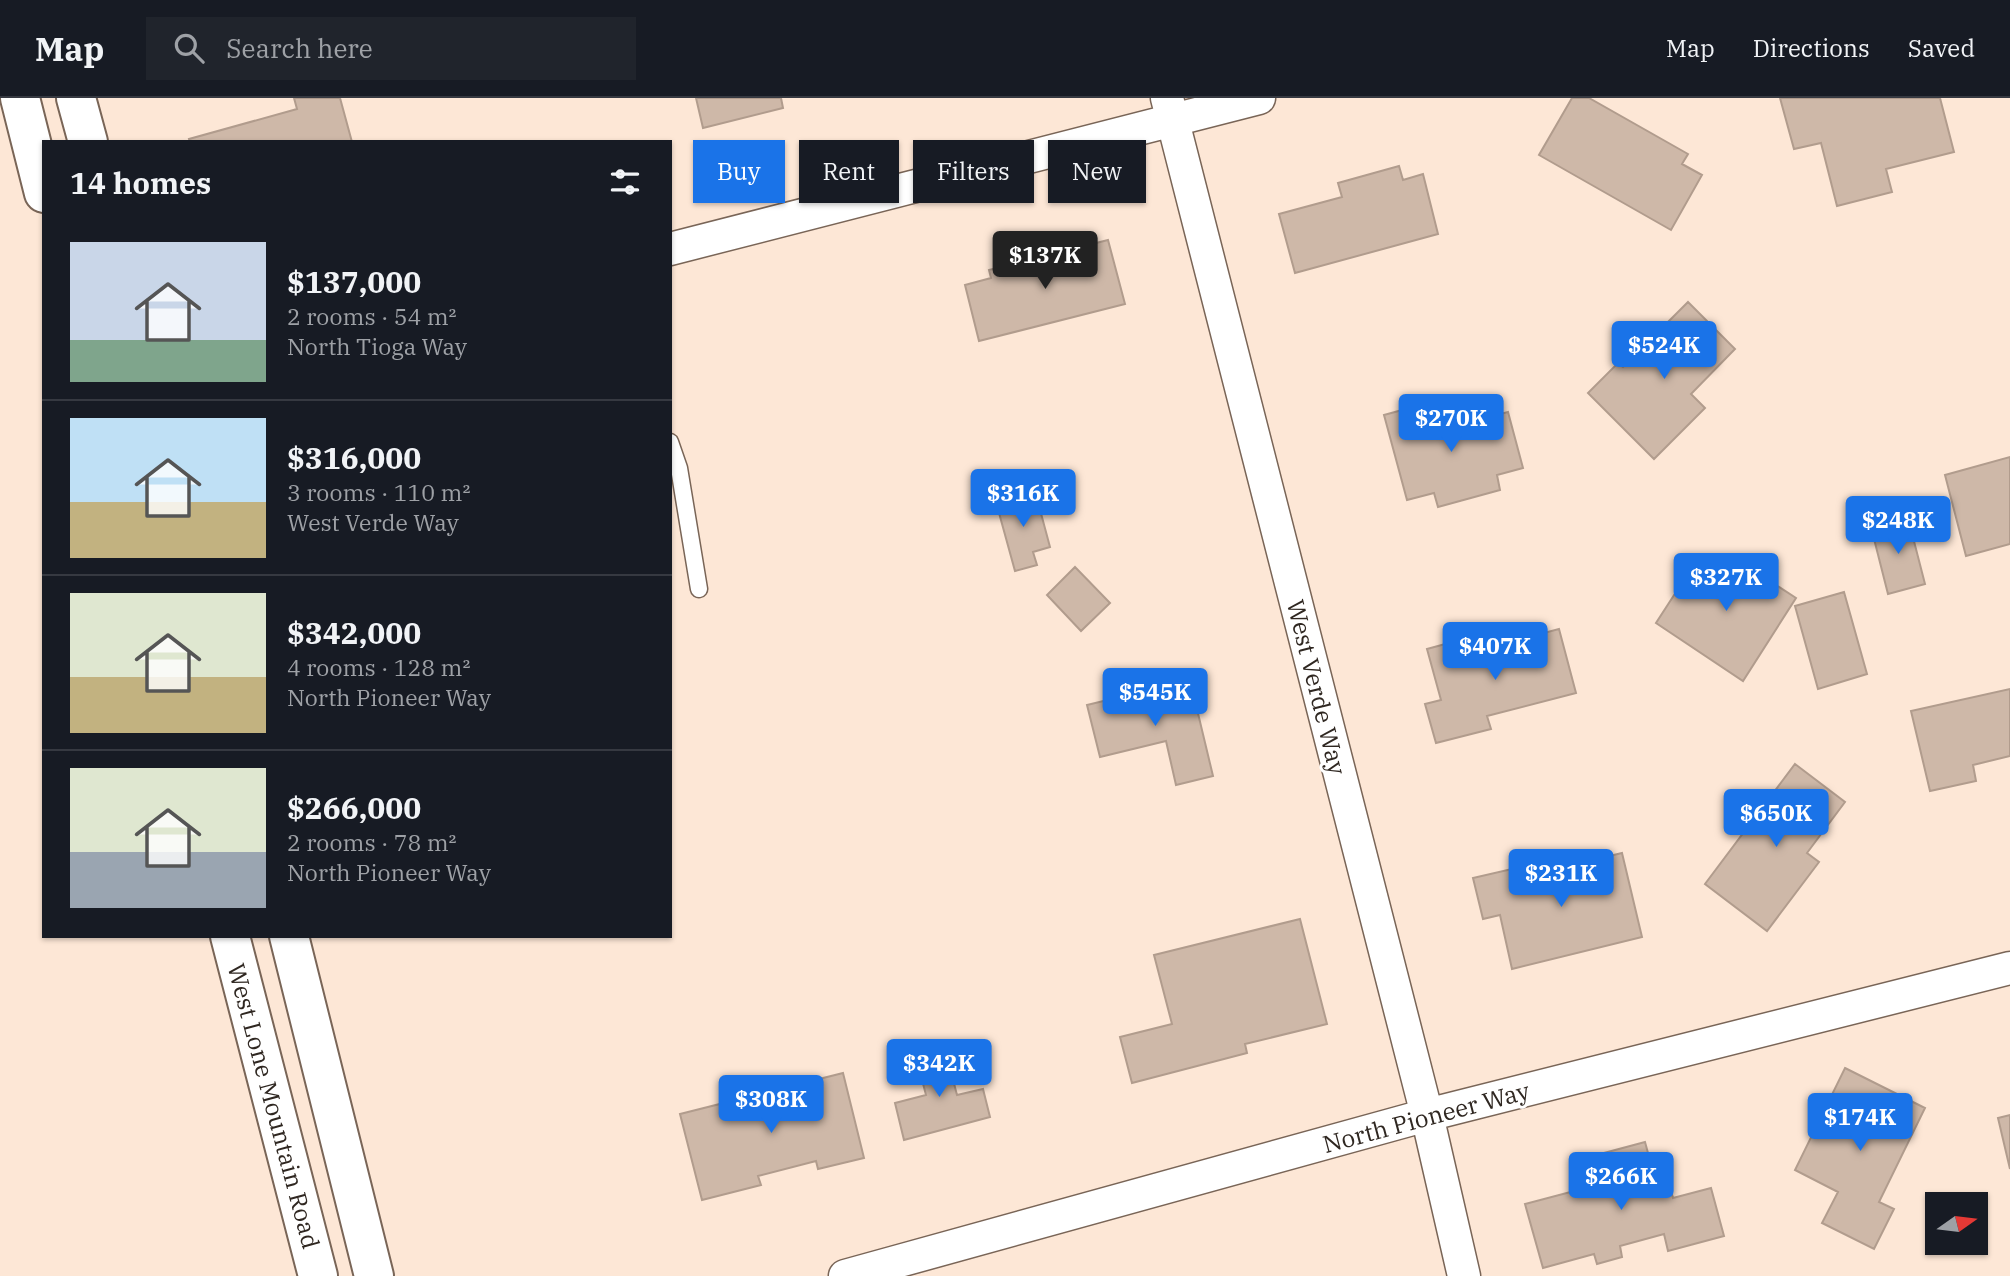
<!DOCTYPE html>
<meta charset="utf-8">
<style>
:root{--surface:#171b24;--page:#20242c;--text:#f1f3f6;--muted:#9ea1a6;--line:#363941;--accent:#1a73e8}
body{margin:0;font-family:"IBM Plex Serif",serif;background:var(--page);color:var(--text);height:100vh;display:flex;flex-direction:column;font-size:26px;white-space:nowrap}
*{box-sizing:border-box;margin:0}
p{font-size:23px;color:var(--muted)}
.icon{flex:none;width:38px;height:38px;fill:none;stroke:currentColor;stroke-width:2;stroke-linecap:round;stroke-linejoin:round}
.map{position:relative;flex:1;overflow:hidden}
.side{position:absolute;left:42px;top:42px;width:630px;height:798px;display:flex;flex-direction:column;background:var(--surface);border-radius:0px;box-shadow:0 2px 5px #0004}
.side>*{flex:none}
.banner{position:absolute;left:693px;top:42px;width:665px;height:63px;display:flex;gap:14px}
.needle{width:46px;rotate:76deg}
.buttons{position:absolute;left:1925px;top:1094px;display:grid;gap:14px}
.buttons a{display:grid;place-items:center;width:63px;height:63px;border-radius:0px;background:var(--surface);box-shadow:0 2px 5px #0004;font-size:35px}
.price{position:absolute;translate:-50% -60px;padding:0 16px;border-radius:7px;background:var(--accent);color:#fff;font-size:23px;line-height:46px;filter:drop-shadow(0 2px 4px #0008)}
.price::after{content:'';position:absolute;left:50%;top:42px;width:21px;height:16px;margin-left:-10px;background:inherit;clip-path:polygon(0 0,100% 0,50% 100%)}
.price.on{background:#222;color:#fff}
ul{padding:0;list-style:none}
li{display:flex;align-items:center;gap:21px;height:175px;padding:0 28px}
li+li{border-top:2px solid var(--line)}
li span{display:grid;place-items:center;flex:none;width:196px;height:140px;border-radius:0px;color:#555}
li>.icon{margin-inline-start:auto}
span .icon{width:84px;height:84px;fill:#fffc;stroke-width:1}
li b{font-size:30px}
h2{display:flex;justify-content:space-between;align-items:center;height:84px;padding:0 28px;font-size:30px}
.chip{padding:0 24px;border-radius:0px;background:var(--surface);box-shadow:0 2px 5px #0004;font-size:24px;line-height:63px}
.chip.on{background:var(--accent);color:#fff}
header{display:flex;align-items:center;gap:42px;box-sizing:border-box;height:98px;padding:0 35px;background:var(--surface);border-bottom:2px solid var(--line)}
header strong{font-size:33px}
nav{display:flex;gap:38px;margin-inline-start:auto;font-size:24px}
.search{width:490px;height:63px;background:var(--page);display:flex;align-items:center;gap:18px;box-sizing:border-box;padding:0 24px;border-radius:0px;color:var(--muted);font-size:26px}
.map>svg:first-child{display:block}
.building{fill:#ceb8a8;stroke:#b19c8d;stroke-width:2}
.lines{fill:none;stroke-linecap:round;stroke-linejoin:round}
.lane-casing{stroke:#796557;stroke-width:19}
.street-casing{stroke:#796557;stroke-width:35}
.secondary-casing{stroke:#796557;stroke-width:42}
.lane{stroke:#fff;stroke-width:16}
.street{stroke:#fff;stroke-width:32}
.secondary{stroke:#fff;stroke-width:38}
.labels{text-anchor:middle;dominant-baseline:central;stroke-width:6;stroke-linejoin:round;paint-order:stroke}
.street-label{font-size:24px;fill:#2f2721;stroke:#fff}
</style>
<header>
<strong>Map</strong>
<div class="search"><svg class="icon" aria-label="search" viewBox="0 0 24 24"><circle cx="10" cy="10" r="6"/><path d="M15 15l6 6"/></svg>Search here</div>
<nav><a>Map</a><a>Directions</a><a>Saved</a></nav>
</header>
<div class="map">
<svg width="2010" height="1178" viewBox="0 0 2010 1178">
<rect width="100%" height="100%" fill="#fde7d6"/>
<path class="building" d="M294 0H340L352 44H190L189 41 297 11Z
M696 0H781L783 10 703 30Z
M1572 0H1589L1688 56 1682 66 1702 77 1671 132 1539 57Z
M1780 0H1940L1954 54 1886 71 1892 94 1837 108 1821 45 1794 51Z
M1399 68 1403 82 1423 76 1438 136 1295 175 1279 116 1342 99 1338 85Z
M1108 142 1125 206 979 243 965 187 991 180 989 172Z
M1688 204 1735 251 1691 296 1705 310 1654 361 1588 295 1618 265 1623 269Z
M1435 303 1443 331 1508 314 1523 370 1497 377 1500 392 1438 409 1434 395 1407 402 1384 317Z
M2010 359V446L1966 458 1945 377Z
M1035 393 1050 449 1033 454 1037 467 1015 473 996 404Z
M1908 420 1925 486 1888 496 1871 429Z
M1700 457 1722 470 1730 457 1796 500 1743 583 1656 525Z
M1075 469 1110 505 1081 533 1047 497Z
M1844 494 1867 576 1818 591 1795 508Z
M1559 531 1576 595 1487 618 1491 631 1436 645 1425 606 1441 602 1427 551 1460 542 1464 556Z
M1190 582 1213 678 1176 687 1166 643 1100 659 1087 607Z
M2010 591V658L1973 667 1976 683 1930 693 1911 613Z
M1795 666 1845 704 1807 755 1819 764 1767 833 1705 786Z
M1622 755 1642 839 1512 871 1500 817 1483 821 1473 780 1529 767 1531 777Z
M1300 821 1327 926 1245 946 1247 955 1132 985 1120 939 1172 926 1154 857Z
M944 947 957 997 983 991 990 1019 904 1042 895 1005 926 997 915 955Z
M1845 970 1925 1010 1879 1104 1894 1111 1874 1151 1822 1125 1838 1094 1795 1072Z
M843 975 864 1060 818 1071 816 1063 758 1078 761 1087 702 1102 680 1016Z
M2010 1017V1071L1998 1020Z
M1645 1044 1654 1077 1666 1074 1673 1100 1711 1090 1724 1138 1668 1153 1664 1136 1620 1148 1622 1159 1597 1166 1594 1156 1543 1170 1525 1106 1597 1087 1589 1059Z"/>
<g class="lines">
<g class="lane-casing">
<path id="lane" d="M670 344 679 370 699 491"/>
</g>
<g class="street-casing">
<path id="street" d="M1167 0 1427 1017 1464 1178
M670 151 1259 0
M845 1178 1427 1017 2010 870"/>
</g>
<g class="secondary-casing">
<path id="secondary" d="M20 0 44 95
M76 0 88 44
M230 838 318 1178
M289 838 374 1178"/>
</g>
<use href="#lane" class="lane"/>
<use href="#street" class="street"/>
<use href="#secondary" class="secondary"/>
</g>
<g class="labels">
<g class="street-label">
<text transform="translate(1317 589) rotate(76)">West Verde Way</text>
<text transform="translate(274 1008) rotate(75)">West Lone Mountain Road</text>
<text transform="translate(1426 1019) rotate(-15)">North Pioneer Way</text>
</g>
</g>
</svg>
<div class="buttons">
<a><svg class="needle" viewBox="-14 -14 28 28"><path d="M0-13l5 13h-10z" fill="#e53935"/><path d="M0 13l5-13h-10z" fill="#9ea1a6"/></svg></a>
</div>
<b class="price on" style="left:1045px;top:193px">$137K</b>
<b class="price" style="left:1664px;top:283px">$524K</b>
<b class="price" style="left:1451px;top:356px">$270K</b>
<b class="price" style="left:1023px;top:431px">$316K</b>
<b class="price" style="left:1898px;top:458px">$248K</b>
<b class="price" style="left:1726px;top:515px">$327K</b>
<b class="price" style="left:1495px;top:584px">$407K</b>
<b class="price" style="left:1155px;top:630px">$545K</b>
<b class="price" style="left:1776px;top:751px">$650K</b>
<b class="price" style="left:1561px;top:811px">$231K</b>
<b class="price" style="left:939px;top:1001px">$342K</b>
<b class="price" style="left:771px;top:1037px">$308K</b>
<b class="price" style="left:1860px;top:1055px">$174K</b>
<b class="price" style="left:1621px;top:1114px">$266K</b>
<div class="banner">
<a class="chip on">Buy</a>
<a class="chip">Rent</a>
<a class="chip">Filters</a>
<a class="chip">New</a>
</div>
<section class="side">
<h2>14 homes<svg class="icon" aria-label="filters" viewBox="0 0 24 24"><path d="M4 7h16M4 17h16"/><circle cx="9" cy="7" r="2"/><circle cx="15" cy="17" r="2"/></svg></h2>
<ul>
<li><span style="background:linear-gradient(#c9d6e8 70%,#7fa58c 0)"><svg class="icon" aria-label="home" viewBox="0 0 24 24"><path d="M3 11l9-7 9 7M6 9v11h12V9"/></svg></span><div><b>$137,000</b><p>2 rooms · 54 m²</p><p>North Tioga Way</p></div></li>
<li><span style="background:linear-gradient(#bfe0f5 60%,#c2b280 0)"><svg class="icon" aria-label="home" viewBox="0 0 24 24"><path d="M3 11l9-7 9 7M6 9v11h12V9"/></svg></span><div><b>$316,000</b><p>3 rooms · 110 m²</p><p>West Verde Way</p></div></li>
<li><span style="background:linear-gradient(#dfe7d0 60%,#c2b280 0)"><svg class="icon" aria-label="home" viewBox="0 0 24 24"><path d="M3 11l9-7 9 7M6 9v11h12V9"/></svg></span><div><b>$342,000</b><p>4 rooms · 128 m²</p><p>North Pioneer Way</p></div></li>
<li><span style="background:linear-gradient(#dfe7d0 60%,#9aa5b1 0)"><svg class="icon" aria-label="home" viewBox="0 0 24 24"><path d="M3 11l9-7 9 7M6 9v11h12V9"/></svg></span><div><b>$266,000</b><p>2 rooms · 78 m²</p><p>North Pioneer Way</p></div></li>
</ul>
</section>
</div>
